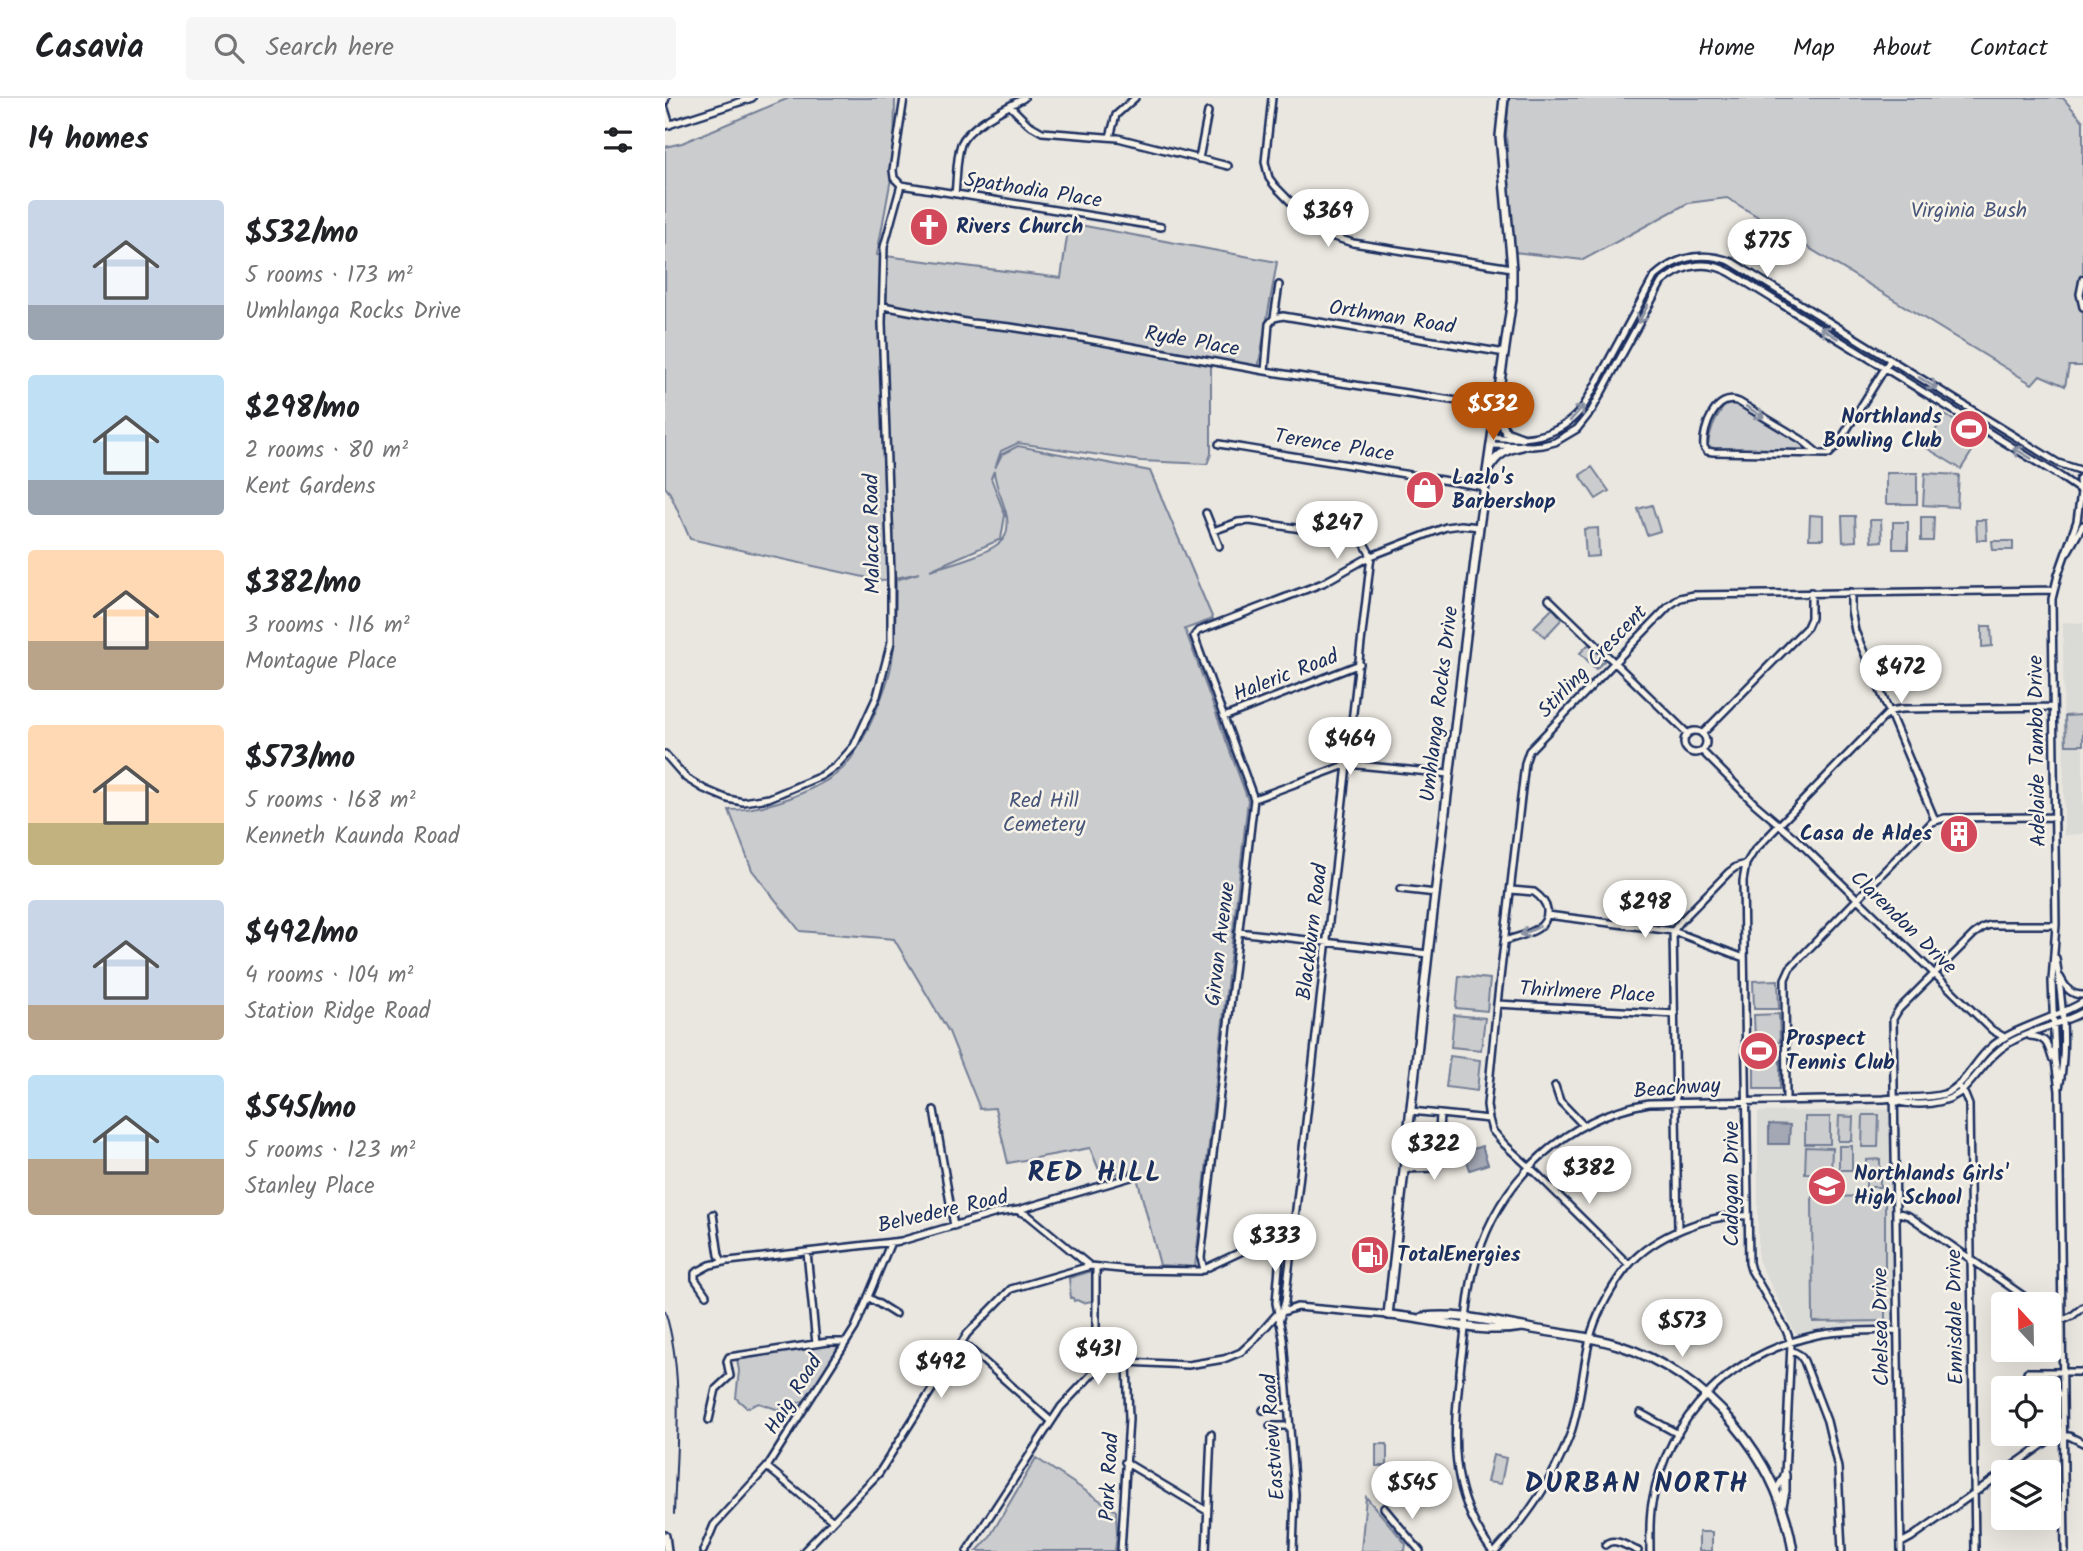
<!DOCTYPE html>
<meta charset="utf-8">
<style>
:root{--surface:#fff;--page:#f6f6f6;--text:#202124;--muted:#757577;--line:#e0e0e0;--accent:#b45309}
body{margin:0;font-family:Kalam,sans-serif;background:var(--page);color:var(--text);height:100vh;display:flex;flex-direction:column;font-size:26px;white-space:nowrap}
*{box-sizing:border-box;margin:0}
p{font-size:23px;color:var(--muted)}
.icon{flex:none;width:38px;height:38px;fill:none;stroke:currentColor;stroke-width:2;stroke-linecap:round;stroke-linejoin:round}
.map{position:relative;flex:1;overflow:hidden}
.side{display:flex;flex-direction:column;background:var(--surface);width:665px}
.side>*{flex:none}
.needle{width:46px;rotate:338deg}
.controls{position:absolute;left:1326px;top:1194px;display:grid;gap:14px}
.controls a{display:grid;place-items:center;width:70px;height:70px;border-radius:7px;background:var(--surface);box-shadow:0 7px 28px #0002;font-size:35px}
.price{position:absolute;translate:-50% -60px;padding:0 16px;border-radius:24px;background:#fff;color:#222;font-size:23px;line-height:46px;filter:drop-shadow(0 2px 4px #0008)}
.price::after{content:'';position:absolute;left:50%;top:42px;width:21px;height:16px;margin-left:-10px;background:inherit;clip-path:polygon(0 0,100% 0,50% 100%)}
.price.active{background:var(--accent);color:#fff}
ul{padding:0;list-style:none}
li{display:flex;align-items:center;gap:21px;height:175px;padding:0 28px}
li span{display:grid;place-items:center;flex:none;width:196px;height:140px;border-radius:7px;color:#555}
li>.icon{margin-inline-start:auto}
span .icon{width:84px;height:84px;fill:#fffc;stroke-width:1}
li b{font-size:30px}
h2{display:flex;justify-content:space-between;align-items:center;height:84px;padding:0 28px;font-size:30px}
header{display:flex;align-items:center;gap:42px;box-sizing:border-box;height:98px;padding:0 35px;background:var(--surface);border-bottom:2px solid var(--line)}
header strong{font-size:33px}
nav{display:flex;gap:38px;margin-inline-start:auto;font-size:24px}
.search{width:490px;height:63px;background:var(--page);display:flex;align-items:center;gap:18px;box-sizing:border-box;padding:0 24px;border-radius:7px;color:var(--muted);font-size:26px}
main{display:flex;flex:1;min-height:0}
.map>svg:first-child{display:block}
.built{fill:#dadad6}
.green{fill:#cbcccd;stroke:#737e96;stroke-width:2;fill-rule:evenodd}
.water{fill:#a3a8b4;stroke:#6d7892;stroke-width:2}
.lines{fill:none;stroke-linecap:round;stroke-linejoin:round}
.minor-casing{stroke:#1b2f5e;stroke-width:10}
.major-casing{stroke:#1b2f5e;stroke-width:12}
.minor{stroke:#f7f3e8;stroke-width:5}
.major{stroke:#f7f3e8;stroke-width:7}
.rail{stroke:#1b2f5e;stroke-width:2}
.oneway{stroke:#8991a3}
.labels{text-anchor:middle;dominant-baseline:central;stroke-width:5;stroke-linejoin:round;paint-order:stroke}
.street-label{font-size:21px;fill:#1b2f5e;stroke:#f7f3e8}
.park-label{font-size:21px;fill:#47567a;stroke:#f7f3e8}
.poi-label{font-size:21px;font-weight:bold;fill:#1b2f5e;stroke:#f7f3e8;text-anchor:start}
.district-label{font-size:28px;font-weight:bold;letter-spacing:2px;fill:#1b2f5e;stroke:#f7f3e8}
</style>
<header>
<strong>Casavia</strong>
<div class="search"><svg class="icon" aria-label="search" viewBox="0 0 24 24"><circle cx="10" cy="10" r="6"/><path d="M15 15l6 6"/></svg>Search here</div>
<nav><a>Home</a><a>Map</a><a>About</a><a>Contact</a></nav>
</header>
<main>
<section class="side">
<h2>14 homes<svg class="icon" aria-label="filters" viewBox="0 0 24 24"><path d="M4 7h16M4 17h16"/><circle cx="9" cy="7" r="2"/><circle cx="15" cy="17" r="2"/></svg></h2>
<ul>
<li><span style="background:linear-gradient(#c9d6e8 75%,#9aa5b1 0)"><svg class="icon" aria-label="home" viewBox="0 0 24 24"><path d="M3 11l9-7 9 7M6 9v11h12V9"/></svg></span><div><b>$532/mo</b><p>5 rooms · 173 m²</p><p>Umhlanga Rocks Drive</p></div></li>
<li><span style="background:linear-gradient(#bfe0f5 75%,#9aa5b1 0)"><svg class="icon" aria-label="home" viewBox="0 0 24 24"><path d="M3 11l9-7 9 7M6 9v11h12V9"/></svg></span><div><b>$298/mo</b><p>2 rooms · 80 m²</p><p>Kent Gardens</p></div></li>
<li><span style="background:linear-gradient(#ffd9b3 65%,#b9a48a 0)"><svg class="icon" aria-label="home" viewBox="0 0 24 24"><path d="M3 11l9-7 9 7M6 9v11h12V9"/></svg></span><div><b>$382/mo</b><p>3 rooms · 116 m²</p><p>Montague Place</p></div></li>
<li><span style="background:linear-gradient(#ffd9b3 70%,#c2b280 0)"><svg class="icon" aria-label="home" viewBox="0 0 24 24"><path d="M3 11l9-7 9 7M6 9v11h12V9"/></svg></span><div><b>$573/mo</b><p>5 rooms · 168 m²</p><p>Kenneth Kaunda Road</p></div></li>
<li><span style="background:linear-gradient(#c9d6e8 75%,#b9a48a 0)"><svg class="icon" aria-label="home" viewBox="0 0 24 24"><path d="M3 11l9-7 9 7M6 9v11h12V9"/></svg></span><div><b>$492/mo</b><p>4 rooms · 104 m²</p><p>Station Ridge Road</p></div></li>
<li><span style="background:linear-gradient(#bfe0f5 60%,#b9a48a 0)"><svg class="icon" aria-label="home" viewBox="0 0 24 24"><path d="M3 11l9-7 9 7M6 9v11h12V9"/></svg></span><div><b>$545/mo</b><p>5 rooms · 123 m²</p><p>Stanley Place</p></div></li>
</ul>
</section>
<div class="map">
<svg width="1418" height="1453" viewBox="0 0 1418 1453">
<rect width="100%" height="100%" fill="#eae7e0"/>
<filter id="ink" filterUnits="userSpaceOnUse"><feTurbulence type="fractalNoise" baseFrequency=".0143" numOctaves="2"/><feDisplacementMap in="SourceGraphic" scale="14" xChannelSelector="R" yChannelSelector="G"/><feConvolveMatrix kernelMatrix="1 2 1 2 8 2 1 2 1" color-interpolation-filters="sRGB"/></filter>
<g filter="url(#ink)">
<path class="built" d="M1398 524 1418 525V736L1399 737Z
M1232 1011 1227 1225 1179 1228 1132 1238 1093 1162V1014Z"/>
<path class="green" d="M124 0H230L229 64 212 157 396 180 404 125 612 164 593 271 546 264V356L542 366 476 363 353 345 336 353 330 370 337 356 353 348 485 373 548 521 520 531 583 702 530 1169 495 1167 470 1072 437 1079 425 1050 343 1065 330 1010 315 1011 284 934 229 841 135 833 87 772 64 712C88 712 114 705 137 695 151 688 166 682 178 670 197 651 223 590 227 563 231 536 231 509 231 482L254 475 217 483 25 441 5 395 0 389V49L17 45ZM329 373C330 389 339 403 342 419 343 427 343 434 339 440 329 455 282 467 265 472L336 441 340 417 326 380Z
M844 0H1398L1418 23V268H1404L1400 288 1375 277 1367 286 1062 100 1023 105 918 162 849 154 841 36Z
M1064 303H1069L1149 352 1147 355 1047 352 1043 348C1045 330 1051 316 1064 303Z
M1280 317 1316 339 1296 371 1260 349Z
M927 369 944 393 931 401 915 377Z
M1221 375H1252V406H1221Z
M1260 375 1294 377 1292 409 1258 407Z
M987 407 995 433 982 437 973 411Z
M1145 417 1158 418V441H1144Z
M1177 418H1190L1191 443 1178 444Z
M1256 419H1269L1268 443H1256Z
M1205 422H1216L1217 443 1206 444Z
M1311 422H1321L1322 442H1312Z
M1228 424H1243V451H1228Z
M933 430 934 458 921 459 919 431Z
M1327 443H1348V452H1328Z
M888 510 897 521 880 539 869 529Z
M1317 528H1326L1327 548 1317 549Z
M924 546 940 562 931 571 915 555Z
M1418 617V647H1401L1400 618Z
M794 878 825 881 822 913 791 910Z
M1113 882 1114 911H1089L1088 883Z
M1114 916 1115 944 1090 945 1089 917Z
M789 917 820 920 816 952 786 949Z
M785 958 815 962 812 993 781 989Z
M1089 963H1115V991H1089Z
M1198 1017H1214L1213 1049H1197Z
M1174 1018 1188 1019 1187 1043H1173Z
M1140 1019H1165V1046H1140Z
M1174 1048H1187V1072H1174Z
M1141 1049 1167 1050 1166 1076 1140 1075Z
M1215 1061V1089H1201V1062Z
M1220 1098V1223L1148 1224 1147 1099Z
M427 1173V1203L418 1205 412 1202 409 1203 408 1200H406L404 1180Z
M1032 1203 1040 1225 1032 1228 1024 1206Z
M169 1246 172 1247 174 1254 141 1302 114 1312 94 1305 82 1310 71 1300 74 1273 72 1261Z
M711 1346H722V1368H711Z
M828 1357 841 1360 836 1386 822 1384Z
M371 1360 451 1413 452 1436 450 1453H312L324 1440Z
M701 1399 741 1446 740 1453H696Z
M1034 1434H1047V1453H1034Z"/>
<path class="water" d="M1104 1026 1125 1027 1124 1046H1104Z
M817 1048 823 1066 805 1072 799 1054Z"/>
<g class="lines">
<g class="minor-casing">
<path id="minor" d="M607 0 600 64 604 80 610 88 649 128 666 138 688 145 847 170
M0 3 1 0
M345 8 363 26 377 34 453 40 563 68
M0 11 5 27
M0 28 87 0
M445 39 451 17 470 0
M534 61 543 14
M236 87 496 129
M290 96C292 81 291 61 296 46 304 27 341 10 359 0
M666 138 672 99
M1418 181 1415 196 1418 209
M218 208 306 225 345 229 411 239 600 273 831 309
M609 220 618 218 840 255
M600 273 604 226 609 220 614 187
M827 339C864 343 898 339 920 306L989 179C1012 158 1038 153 1067 164L1393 365 1418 373
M554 346 820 389
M825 347 867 348 878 347 890 344 912 331 927 312 996 185C1017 167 1041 161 1066 175L1396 379 1415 392
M1154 356 1137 342 1074 304C1051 294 1037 331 1039 349L1042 353 1048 354 1164 356 1171 349 1225 262
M1415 391 1414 382 1418 376
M541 415 554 448
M548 433 573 424 585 423 688 439 699 445 706 458 630 1120 620 1204 614 1224
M1402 455 1418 427
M1186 494V512L1190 533 1270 722
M884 501 1023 636
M559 619 695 566
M1019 644a11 11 0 1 1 22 0a11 11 0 1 1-22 0Z
M1037 636 1142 529 1146 520V494
M1037 653 1090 706 1132 742 1327 932 1339 939
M0 656 21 680 39 691 63 701 78 704 104 700 156 678 171 668 189 648 212 598 226 544V477L217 225 219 149 236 87 229 80 228 72 239 0
M589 701 683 666 784 676
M1081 766 1078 783 1084 1165 1086 1172 1121 1232 1126 1245 1120 1377 1111 1392
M735 791 771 795
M882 817 1008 833 1079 860
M573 834 763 856
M840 843C855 837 884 834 882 812 881 804 876 799 869 794L846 792
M1391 860C1397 902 1403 949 1394 990
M1395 879C1401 890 1405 897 1418 897
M832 906 1010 916
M1365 938C1381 939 1383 946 1387 960
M1293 987 1300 997 1304 1007 1310 1453
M890 988 895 1003 918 1027
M1121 1002 1120 881 1125 870 1131 864 1267 724 1280 720 1390 719
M1228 1003C1251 1008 1282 1008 1299 991 1315 975 1324 957 1344 945 1367 931 1395 927 1418 914
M269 1012 289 1128
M746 1013 824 1021
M774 1034 775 1016
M739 1071 771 1070 772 1062
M353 1113 363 1117 425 1168
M1231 1114 1244 1118 1370 1206
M48 1116 54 1157 57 1163H64L236 1143 332 1115 353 1112 466 1079
M1013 1133 1008 833 1016 823 1064 774 1071 769 1081 766 1089 753 1225 613 1237 611 1388 609
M614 1143 615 1156 611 1205 618 1240 630 1396 628 1453
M142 1154 151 1246
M964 1167 872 1076 840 1047 827 1032 824 1021 822 1007 832 906 860 665 864 653 1004 508 1015 500 1029 497 1388 492
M431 1170V1248L437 1270
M539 1172 536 1160 589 701 529 538 533 533 658 485 706 458 781 429 796 427 814 429
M41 1197 30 1181V1175L45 1167 59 1164
M203 1199 230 1216
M1384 1214 1396 1216
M1396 1223 1407 1218 1418 1209
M297 1244 386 1323
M1126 1252 1135 1257 1139 1263 1162 1323 1173 1370 1177 1453
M1361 1253H1397
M1362 1274H1418
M1384 1296H1398
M598 1312 624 1309
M975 1315 1013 1336
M44 1322 51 1291 65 1278 62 1263 64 1259 163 1244H181
M605 1328H625
M460 1364 542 1413
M102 1369 168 1423
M719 1410 755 1453
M1236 1445 1247 1439 1390 1338H1404L1418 1345
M940 1447C949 1438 963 1449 973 1453
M38 1453 49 1427 102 1369 190 1230 226 1144
M139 1453 214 1375 302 1236 346 1191 425 1168 466 1172 535 1173 599 1143 604 1142 627 1144
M302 1453 396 1309 428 1275 437 1270 462 1264 523 1267 559 1261 576 1254 590 1241 612 1216 632 1209 723 1217
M456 1453 464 1321 462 1264
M541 1453 546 1336
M827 1453C782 1392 788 1336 796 1265 801 1230 802 1193 812 1160 836 1080 902 1019 984 1005L1219 1001C1239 998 1260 1002 1279 996 1300 988 1309 964 1325 950 1348 929 1390 921 1418 904
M831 1453C864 1417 888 1382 905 1337 917 1304 917 1267 927 1233 934 1211 949 1185 963 1168 988 1138 1045 1115 1083 1118
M985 1453C985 1437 984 1421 987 1405 1004 1317 1065 1256 1152 1237 1178 1232 1206 1233 1232 1232
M1236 1453 1228 921 1234 911 1309 836 1319 829 1325 827H1391
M1400 1453 1394 993 1390 962 1387 883 1391 827 1387 501 1393 477 1412 423 1416 394"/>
</g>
<g class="major-casing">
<path id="major" d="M839 0 835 38 847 170V201L814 429 763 856 723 1217C767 1220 812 1237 857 1229
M831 316 841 334 857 340
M824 370C832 357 841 351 857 348
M758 1219C793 1215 824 1223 858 1229 890 1236 922 1237 953 1247 1043 1276 1114 1360 1128 1453
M1117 1407 1120 1393V1377
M0 1438 2 1453"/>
</g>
<use href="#minor" class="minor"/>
<use href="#major" class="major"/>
<path class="rail" d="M0 1213C20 1276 11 1350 9 1416"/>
</g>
<defs><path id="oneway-shaft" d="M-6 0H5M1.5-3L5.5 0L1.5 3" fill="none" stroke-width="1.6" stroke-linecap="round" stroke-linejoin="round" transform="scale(1.75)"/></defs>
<g class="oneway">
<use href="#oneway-shaft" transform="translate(978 216) rotate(118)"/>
<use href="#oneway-shaft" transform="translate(1164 235) rotate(-148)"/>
<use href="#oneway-shaft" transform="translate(1263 285) rotate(32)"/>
<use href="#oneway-shaft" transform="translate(1090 314) rotate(32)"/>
<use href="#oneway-shaft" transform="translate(912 315) rotate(-49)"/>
<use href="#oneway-shaft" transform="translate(1357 355) rotate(-149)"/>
<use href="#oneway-shaft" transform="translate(865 833) rotate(155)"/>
</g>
</g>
<defs>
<g id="church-disc" transform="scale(2.0125)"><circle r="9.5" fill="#d1495b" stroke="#f7f3e8"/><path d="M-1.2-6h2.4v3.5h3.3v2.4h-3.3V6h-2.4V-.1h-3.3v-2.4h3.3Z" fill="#fff"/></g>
<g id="stadium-disc" transform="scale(2.0125)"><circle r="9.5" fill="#d1495b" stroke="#f7f3e8"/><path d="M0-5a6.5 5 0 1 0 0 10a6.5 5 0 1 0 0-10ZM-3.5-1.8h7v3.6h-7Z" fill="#fff"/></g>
<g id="shop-disc" transform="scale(2.0125)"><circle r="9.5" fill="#d1495b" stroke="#f7f3e8"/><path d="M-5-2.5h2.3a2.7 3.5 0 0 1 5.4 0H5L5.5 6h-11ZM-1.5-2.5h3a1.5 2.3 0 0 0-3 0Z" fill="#fff"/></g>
<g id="building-disc" transform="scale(2.0125)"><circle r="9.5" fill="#d1495b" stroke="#f7f3e8"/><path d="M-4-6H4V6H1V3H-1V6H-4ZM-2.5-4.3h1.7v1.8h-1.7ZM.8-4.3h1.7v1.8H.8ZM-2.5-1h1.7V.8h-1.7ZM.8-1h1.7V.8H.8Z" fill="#fff"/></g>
<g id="school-disc" transform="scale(2.0125)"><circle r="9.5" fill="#d1495b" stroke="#f7f3e8"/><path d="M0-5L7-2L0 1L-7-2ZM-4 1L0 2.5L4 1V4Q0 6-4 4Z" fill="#fff"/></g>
<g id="fuel-disc" transform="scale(2.0125)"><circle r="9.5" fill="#d1495b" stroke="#f7f3e8"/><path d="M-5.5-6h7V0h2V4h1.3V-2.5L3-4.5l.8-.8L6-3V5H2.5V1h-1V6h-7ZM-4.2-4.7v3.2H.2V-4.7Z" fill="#fff"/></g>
</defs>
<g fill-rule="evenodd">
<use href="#church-disc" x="264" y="129"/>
<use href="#stadium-disc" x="1304" y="331"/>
<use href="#shop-disc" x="760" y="392"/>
<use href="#building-disc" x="1294" y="736"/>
<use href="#stadium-disc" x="1094" y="953"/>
<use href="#school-disc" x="1162" y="1088"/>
<use href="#fuel-disc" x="705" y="1157"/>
</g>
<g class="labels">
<g class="street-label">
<text transform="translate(368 93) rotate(9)">Spathodia Place</text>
<text transform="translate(727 220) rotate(9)">Orthman Road</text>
<text transform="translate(527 244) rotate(10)">Ryde Place</text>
<text transform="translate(669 348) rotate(9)">Terence Place</text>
<text transform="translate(208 436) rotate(-91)">Malacca Road</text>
<text transform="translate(928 564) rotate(-46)">Stirling Crescent</text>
<text transform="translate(621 578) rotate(-21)">Haleric Road</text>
<text transform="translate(775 606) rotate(-83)">Umhlanga Rocks Drive</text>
<text transform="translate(1373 653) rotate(-91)">Adelaide Tambo Drive</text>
<text transform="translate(1238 825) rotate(44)">Clarendon Drive</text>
<text transform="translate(648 834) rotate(-83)">Blackburn Road</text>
<text transform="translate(556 846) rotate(-83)">Girvan Avenue</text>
<text transform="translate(922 895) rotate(3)">Thirlmere Place</text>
<text transform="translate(1012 991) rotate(-4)">Beachway</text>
<text transform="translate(1067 1086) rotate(-90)">Cadogan Drive</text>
<text transform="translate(278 1114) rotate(-13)">Belvedere Road</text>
<text transform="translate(1291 1219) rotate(-91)">Ennisdale Drive</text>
<text transform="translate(1217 1229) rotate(-91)">Chelsea Drive</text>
<text transform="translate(129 1297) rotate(-58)">Haig Road</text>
<text transform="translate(609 1339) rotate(-94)">Eastview Road</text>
<text transform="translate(445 1379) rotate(-87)">Park Road</text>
</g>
<g class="park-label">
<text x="1304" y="113">Virginia Bush</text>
<text x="379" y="703">Red Hill<tspan x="379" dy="24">Cemetery</tspan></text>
</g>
<g class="poi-label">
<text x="291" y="129">Rivers Church</text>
<text x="1277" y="319" text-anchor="end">Northlands<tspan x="1277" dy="24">Bowling Club</tspan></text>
<text x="787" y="380">Lazlo's<tspan x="787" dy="24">Barbershop</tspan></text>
<text x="1267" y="736" text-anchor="end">Casa de Aldes</text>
<text x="1121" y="941">Prospect<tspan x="1121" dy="24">Tennis Club</tspan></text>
<text x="1189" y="1076">Northlands Girls'<tspan x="1189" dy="24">High School</tspan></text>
<text x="732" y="1157">TotalEnergies</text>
</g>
<g class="district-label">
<text x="430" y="1075">RED HILL</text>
<text x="972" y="1386">DURBAN NORTH</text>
</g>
</g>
</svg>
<div class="controls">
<a><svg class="needle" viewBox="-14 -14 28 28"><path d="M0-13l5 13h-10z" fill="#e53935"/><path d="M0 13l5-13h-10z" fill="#757577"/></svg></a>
<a><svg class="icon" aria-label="locate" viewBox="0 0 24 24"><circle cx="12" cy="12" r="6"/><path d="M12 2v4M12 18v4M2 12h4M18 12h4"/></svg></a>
<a><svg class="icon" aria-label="layers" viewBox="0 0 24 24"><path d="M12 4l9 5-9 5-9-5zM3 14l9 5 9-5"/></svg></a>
</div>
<b class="price" style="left:663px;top:151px">$369</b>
<b class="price" style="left:1102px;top:181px">$775</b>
<b class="price active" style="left:828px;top:344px">$532</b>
<b class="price" style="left:672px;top:463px">$247</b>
<b class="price" style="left:1236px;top:607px">$472</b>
<b class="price" style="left:685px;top:679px">$464</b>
<b class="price" style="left:980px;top:842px">$298</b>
<b class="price" style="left:769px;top:1084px">$322</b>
<b class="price" style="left:924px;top:1108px">$382</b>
<b class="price" style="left:610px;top:1176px">$333</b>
<b class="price" style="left:1017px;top:1261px">$573</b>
<b class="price" style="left:433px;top:1289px">$431</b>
<b class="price" style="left:276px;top:1302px">$492</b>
<b class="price" style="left:747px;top:1423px">$545</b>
</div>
</main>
